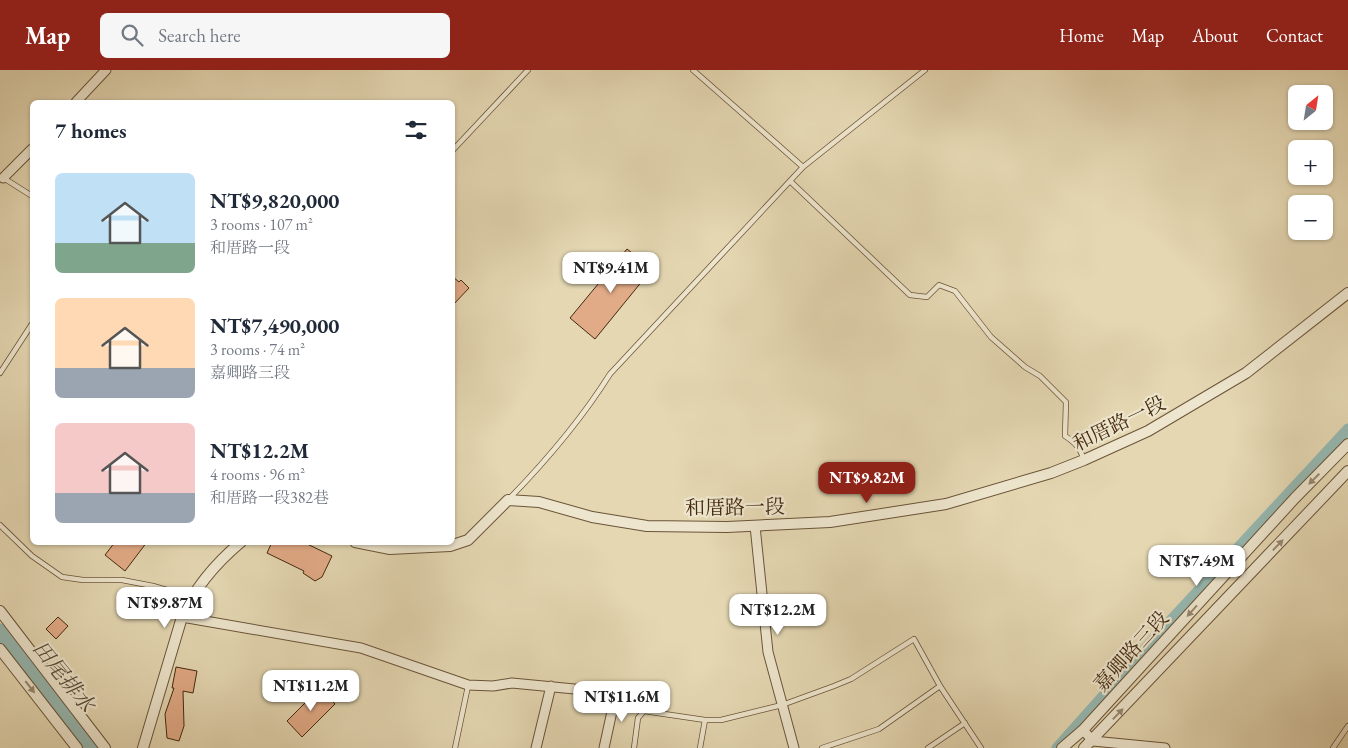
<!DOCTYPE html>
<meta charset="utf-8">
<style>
:root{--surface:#fff;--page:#f6f6f7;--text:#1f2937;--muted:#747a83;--accent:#8f2418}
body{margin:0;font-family:"EB Garamond","Noto Serif TC",serif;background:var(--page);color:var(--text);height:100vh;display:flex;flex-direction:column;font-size:19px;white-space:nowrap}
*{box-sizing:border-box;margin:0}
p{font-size:16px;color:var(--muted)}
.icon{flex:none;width:28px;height:28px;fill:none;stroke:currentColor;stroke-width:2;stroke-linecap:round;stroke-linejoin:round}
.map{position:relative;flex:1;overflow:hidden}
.sheet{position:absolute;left:30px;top:30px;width:425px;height:445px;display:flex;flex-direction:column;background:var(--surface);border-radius:8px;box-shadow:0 1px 4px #0004}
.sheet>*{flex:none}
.needle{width:32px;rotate:30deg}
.tools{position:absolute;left:1288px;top:15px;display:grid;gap:10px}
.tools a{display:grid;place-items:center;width:45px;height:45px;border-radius:8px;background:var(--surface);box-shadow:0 1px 4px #0004;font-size:25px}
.price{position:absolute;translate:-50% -42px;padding:0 11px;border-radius:10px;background:#fff;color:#222;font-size:16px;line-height:32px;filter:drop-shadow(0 1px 2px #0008)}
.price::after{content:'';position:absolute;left:50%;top:30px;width:15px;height:11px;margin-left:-8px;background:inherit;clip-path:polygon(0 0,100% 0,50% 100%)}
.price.selected{background:var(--accent);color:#fff}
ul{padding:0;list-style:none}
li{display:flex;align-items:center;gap:15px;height:125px;padding:0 25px}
li span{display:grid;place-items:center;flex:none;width:140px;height:100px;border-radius:8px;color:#555}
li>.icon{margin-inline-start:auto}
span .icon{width:60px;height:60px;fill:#fffc;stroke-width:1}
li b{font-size:21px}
h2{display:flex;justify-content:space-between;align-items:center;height:60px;padding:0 25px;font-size:21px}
header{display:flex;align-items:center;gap:30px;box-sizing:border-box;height:70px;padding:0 25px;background:var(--accent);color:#fff}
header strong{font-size:24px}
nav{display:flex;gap:28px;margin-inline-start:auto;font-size:18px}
.search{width:350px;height:45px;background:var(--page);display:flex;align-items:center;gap:12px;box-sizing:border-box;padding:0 18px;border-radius:8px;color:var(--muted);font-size:19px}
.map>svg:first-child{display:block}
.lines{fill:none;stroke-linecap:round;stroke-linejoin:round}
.canal{stroke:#96b8b1;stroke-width:11}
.river{stroke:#96b8b1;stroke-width:19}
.building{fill:#e2ab87;stroke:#43290f}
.service-casing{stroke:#6b5438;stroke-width:6}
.minor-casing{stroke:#6b5438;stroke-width:11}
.tertiary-casing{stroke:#6b5438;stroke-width:12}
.service{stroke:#ede5cd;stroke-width:4.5}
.minor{stroke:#ede5cd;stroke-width:9}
.tertiary{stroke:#ede5cd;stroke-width:10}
.oneway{fill:#98876e}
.labels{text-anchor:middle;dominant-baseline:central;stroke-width:4.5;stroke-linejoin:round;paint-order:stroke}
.street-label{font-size:20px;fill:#43290f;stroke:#ede5cd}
.water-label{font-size:21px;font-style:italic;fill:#584d38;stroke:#ede5cd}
</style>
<header>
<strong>Map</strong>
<div class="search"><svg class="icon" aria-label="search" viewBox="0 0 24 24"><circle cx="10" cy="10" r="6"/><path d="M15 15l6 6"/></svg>Search here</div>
<nav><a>Home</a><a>Map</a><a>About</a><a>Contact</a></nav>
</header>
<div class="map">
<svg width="1348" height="678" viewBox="0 0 1348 678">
<rect width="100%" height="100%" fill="#e4d7b2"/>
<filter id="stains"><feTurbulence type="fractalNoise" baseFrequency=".004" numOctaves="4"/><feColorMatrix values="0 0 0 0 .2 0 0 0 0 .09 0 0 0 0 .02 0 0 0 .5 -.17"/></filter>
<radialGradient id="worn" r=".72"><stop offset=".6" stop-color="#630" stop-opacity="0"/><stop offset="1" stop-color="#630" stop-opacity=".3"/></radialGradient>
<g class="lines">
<path class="canal" d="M1057 678 1163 559 1348 359"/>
<path class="river" d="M0 563 94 678"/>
</g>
<path class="building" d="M627 179 652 199 595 269 570 248Z
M452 206 459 212 461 210 469 218 452 236Z
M115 472H147L125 501 105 485Z
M272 472H303L332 486 322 507 315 511 303 503 304 501 267 483Z
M58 547 68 556 56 569 46 559Z
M176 597 197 601 193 623 183 621 184 656 179 671 167 668 165 644 174 618H172Z
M320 618 335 634 302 667 287 651Z"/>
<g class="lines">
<g class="service-casing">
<path id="service" d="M693 0 803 97
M452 81 528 0
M2 107 32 126
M790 111 910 225 927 227 939 215 955 221 991 267 1025 297 1040 306 1066 332 1065 366C1076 373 1080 378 1084 390
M0 303 32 254
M509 429C544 393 583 347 610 304L803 97 925 0
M0 455 32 486 62 507 83 510H122L153 516 191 527
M455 678 468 616
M634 678 638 648 644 641 705 650H721L782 635 834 616 851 609 914 569 940 616 981 678
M700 678 705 650
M822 678 879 659 940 616
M928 678 965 653
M1333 678 1348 656"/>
</g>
<g class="minor-casing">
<path id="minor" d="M76 32 106 0
M3 108 32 79
M755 456 768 582 794 678
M182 547 361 578 468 615 493 616 512 613 616 623 604 678
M1083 660 1093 671 1165 678
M536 678 551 616"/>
</g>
<g class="tertiary-casing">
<path id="tertiary" d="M355 472 390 479 450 476 468 470 508 430 539 432 592 447 647 456 727 457 830 452 946 434 1051 403 1084 390 1148 361 1246 303 1348 223
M0 541 105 678
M0 579 77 678
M143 678 182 547C195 517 216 493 241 472
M1062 678 1083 660 1295 428 1348 374
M1084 678 1348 401"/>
</g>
<use href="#service" class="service"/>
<use href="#minor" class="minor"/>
<use href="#tertiary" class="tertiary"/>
</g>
<defs><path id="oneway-solid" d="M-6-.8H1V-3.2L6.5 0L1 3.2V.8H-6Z" transform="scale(1.25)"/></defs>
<g class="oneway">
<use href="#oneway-solid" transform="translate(1314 409) rotate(135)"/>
<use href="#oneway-solid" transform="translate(1278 475) rotate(-46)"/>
<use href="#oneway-solid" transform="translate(1192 541) rotate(132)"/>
<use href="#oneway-solid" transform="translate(30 617) rotate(52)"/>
<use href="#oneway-solid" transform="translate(1118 644) rotate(-46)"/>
</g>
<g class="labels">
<g class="street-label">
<text transform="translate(1119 353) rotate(-26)">和厝路一段</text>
<text transform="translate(735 437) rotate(-1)">和厝路一段</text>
<text transform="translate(1131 581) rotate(-48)">嘉卿路三段</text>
</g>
<g class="water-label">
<text transform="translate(64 606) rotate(51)">田尾排水</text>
</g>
</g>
<rect width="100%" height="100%" filter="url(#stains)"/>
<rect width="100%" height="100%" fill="url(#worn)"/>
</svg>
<div class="tools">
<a><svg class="needle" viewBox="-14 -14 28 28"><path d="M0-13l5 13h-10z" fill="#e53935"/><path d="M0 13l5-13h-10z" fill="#747a83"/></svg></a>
<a>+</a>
<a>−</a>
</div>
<b class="price" style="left:611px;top:224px">NT$9.41M</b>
<b class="price selected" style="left:867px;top:434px">NT$9.82M</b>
<b class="price" style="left:1197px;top:517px">NT$7.49M</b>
<b class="price" style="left:165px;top:559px">NT$9.87M</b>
<b class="price" style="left:778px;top:566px">NT$12.2M</b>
<b class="price" style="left:311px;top:642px">NT$11.2M</b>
<b class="price" style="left:622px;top:653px">NT$11.6M</b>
<section class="sheet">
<h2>7 homes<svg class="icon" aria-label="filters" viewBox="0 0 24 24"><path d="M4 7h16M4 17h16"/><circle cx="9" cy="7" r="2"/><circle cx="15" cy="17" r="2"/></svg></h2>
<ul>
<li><span style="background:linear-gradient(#bfe0f5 70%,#7fa58c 0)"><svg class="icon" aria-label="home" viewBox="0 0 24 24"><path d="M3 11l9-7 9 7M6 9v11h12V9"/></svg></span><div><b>NT$9,820,000</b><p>3 rooms · 107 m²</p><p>和厝路一段</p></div></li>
<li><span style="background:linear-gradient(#ffd9b3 70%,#9aa5b1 0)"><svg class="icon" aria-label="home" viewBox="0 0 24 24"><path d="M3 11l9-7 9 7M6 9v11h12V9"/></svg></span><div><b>NT$7,490,000</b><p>3 rooms · 74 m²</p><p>嘉卿路三段</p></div></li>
<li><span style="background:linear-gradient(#f6c9c9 70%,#9aa5b1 0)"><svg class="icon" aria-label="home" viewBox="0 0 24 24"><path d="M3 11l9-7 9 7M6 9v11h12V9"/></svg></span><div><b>NT$12.2M</b><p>4 rooms · 96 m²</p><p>和厝路一段382巷</p></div></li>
</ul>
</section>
</div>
